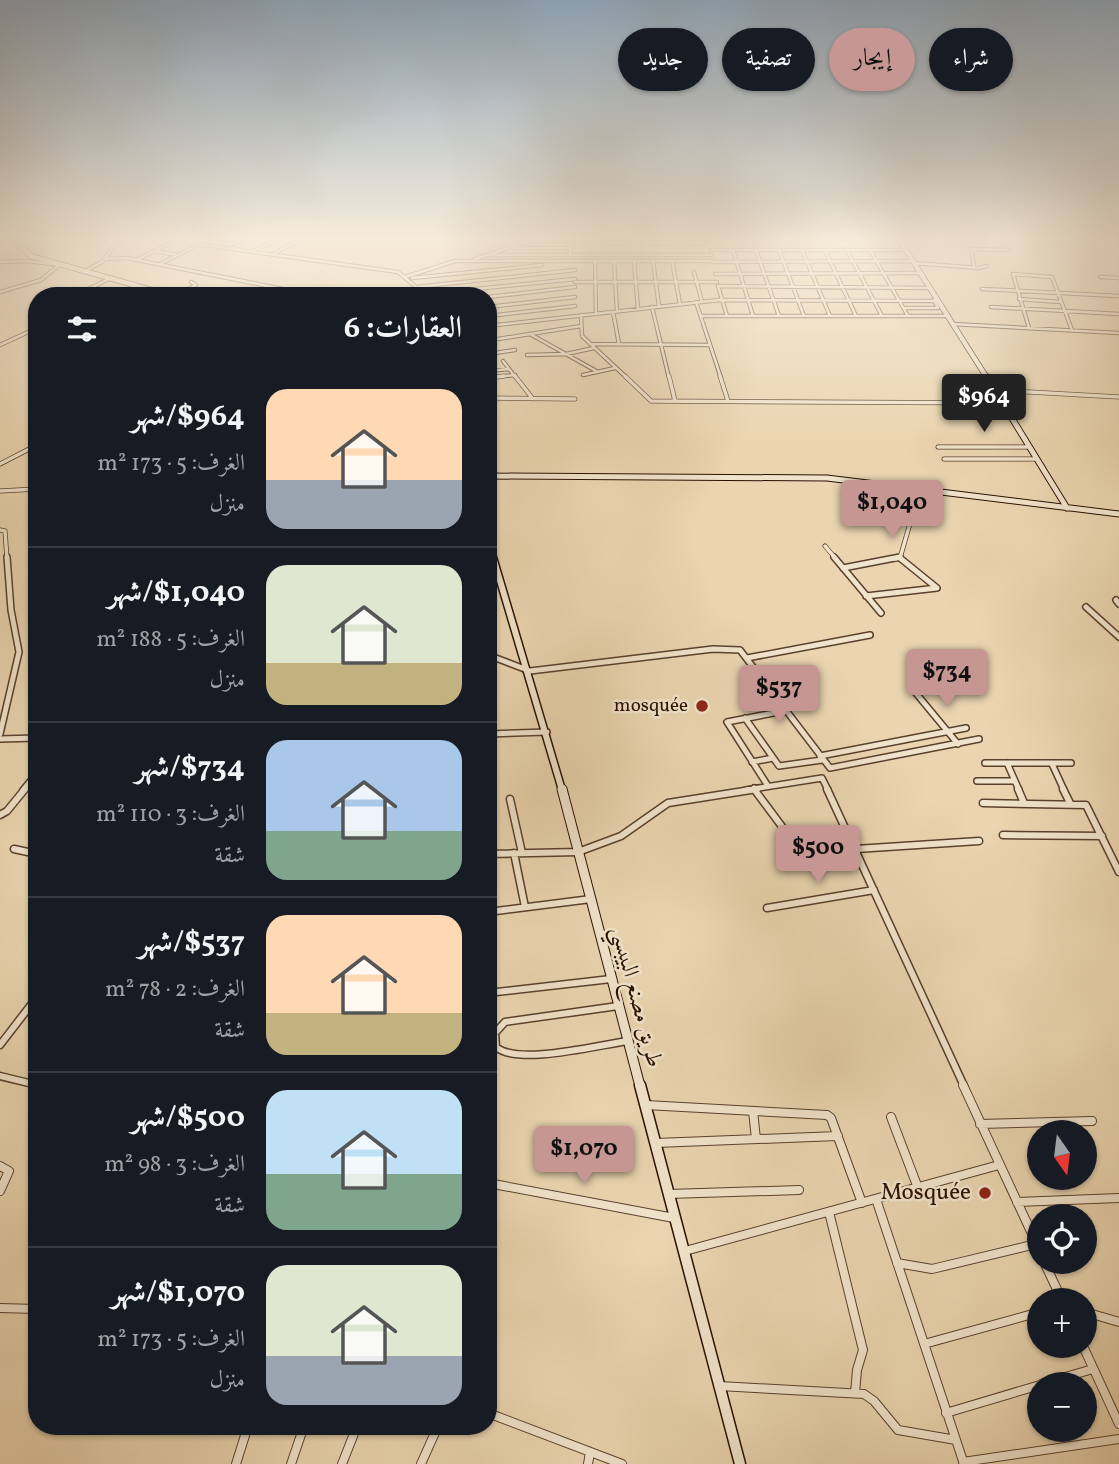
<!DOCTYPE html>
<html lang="ar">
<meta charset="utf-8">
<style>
:root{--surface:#171b24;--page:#242831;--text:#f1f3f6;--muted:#9ea1a6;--line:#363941;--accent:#c59692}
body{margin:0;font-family:Vollkorn,Amiri,serif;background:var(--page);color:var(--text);direction:rtl;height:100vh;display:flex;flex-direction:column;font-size:26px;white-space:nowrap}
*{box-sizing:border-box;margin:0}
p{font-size:23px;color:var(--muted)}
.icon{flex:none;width:38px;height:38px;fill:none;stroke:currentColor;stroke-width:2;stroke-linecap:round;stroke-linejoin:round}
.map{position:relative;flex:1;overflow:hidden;direction:ltr}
.drawer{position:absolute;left:28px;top:287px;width:469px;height:1148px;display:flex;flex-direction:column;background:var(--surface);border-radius:28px;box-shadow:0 2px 5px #0004;direction:rtl}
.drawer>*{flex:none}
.top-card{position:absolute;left:518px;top:28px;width:495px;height:63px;direction:rtl;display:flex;gap:14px}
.needle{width:46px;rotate:166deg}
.buttons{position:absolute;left:1027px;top:1120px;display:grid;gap:14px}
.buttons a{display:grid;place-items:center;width:70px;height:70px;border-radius:50%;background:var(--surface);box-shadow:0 2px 5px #0004;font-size:35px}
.price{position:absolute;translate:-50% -60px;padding:0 16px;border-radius:7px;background:var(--accent);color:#111;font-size:23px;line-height:46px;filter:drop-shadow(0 2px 4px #0008)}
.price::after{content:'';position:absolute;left:50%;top:42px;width:21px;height:16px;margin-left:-10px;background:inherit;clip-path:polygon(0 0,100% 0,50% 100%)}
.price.selected{background:#222;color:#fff}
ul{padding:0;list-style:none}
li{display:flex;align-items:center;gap:21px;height:175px;padding:0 35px}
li+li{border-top:2px solid var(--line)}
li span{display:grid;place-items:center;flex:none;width:196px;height:140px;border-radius:21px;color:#555}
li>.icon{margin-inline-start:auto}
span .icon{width:84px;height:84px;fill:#fffc;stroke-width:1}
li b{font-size:30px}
h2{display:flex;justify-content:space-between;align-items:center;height:84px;padding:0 35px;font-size:30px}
.tag{padding:0 24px;border-radius:32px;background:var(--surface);box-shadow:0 2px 5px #0004;font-size:24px;line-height:63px}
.tag.selected{background:var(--accent);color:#111}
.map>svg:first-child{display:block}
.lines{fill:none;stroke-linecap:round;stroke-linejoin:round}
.street-far4-casing{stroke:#5a412d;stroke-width:4.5}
.street-far3-casing{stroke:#5a412d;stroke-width:5}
.street-far2-casing{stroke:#5a412d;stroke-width:8}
.street-far1-casing{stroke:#5a412d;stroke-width:9}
.street-casing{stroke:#5a412d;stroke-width:10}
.secondary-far4-casing{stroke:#2a1001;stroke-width:6}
.secondary-far3-casing{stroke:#2a1001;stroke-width:7}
.secondary-far2-casing{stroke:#2a1001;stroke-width:9}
.secondary-far1-casing{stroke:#2a1001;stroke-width:11}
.secondary-casing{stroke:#2a1001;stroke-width:13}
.street-far4{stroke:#f1e4cc;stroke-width:2.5}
.street-far3{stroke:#f1e4cc;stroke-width:3.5}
.street-far2{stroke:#f1e4cc;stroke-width:5}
.street-far1{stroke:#f1e4cc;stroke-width:6}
.street{stroke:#f1e4cc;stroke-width:8}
.secondary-far4{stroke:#f1e4cc;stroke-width:4.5}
.secondary-far3{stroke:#f1e4cc;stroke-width:5}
.secondary-far2{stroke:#f1e4cc;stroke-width:6}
.secondary-far1{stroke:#f1e4cc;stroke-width:9}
.secondary{stroke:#f1e4cc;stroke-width:10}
.poi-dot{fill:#8f2418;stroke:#f1e4cc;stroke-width:2.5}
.labels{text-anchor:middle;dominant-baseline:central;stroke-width:5;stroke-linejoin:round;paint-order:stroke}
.poi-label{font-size:19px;fill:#2a1001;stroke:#f1e4cc;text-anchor:end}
.near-street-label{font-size:23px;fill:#2a1001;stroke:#f1e4cc}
.near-poi-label{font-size:23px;fill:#2a1001;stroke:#f1e4cc;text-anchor:end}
</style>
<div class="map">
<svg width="1119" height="1464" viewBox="0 0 1119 1464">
<rect width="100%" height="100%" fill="#ead5b0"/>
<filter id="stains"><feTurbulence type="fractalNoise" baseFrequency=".00286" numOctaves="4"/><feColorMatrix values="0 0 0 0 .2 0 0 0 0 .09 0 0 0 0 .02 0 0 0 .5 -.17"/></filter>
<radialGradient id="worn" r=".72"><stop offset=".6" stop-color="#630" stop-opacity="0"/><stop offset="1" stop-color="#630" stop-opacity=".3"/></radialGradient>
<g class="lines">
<g class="street-far4-casing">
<path id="street-far4" d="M205 236 245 242
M806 236 809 247
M175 241 398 272 427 296
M0 243 12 239
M570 243H708
M514 248H570
M232 249 257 236
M711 250H905
M733 250 753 316
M756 250 779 316
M779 250 804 316
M802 250 830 316
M825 250 856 316
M847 250 882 316
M870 250 908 316
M156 251 177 255
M252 252 284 236
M273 254 307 236
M488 255H711
M104 259 127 258 288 290 274 296
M475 259 529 241H570V255
M136 260 186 236
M595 261 596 314
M614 261 617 311
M634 261 638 309
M653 261 659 306
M672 261 680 304
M0 262 27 261 60 265
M713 262 913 261
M914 263 979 268 987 266
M160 264 198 245
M974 267 971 249 1009 250
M85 271 102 262 122 236
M694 272 702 302
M715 274 920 273
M405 277 455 261H713
M1100 277 1119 278
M412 278 542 265
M575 282H717
M718 286 727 316
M719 286 930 288
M416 287 575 270
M982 289 1119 296
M0 292 41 280 60 264
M426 294 575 279
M74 296 111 278
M174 296 196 285 191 282
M488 297 575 287
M1019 299 1061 302
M696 302 721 378
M488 307 575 297
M652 307 669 378
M991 307 1119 314
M904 308H938L934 300
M613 312 619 344
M581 315 582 336 627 378
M488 316 575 306
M701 316H949
M952 324 1119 333
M488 326 719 300 938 301
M1029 328 1013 274 1052 277 1072 330
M530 334 598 372
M498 339 581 326
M590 344 710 345
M0 345 37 328
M488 354 515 350
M527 355 566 354 594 348
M503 361 516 378
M488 371 509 369
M583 375 615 368
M488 378 515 375"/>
</g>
<g class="street-far3-casing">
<path id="street-far3" d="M515 376 533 399
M625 376 651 401 1002 403
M669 376 675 401
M720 376 728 401
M488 378 504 376
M995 390 1119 397
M488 398 575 399
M938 447H1029
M944 459H1037
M0 464 37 445
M0 491 37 489
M0 530 5 531 7 559
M825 546 836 559
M895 559 900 558 920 489"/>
</g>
<g class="street-far2-casing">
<path id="street-far2" d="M834 557 881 613
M843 568 900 557
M866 596 937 588 900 558
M1116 600 1119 604
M1086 607 1119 637
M488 655 530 671 713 649 740 650 830 768 979 739
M747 658 870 635
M915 692 958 744
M745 718 779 766 822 760
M0 734 19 652 11 610 7 557
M488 734 547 732
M0 739 37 738
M820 756 966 728
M752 762 773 758
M985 763H1071
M1007 763 1019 790
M1052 764 1064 790
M977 781H1014
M768 786 727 722 784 711
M754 788 756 790
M23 790 37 773
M746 790 822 778 828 790"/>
</g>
<g class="street-far1-casing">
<path id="street-far1" d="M754 789 792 840
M827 789 964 1086
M1018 789 1024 803
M1063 789 1070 803
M510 799 522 853
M983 803 1086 805 1119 872
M0 815 7 811 25 789
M1003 835 1102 836
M14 849 37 854
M856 849 979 841
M514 853 525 907
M488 854 578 852 621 836 668 803 757 789
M767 908 874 890
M488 912 591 899
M488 993 611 979
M618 1006 505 1022 495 1033 496 1047C518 1066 598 1045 628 1041
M0 1045 37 997
M0 1076 37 1085"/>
</g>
<g class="street-casing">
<path id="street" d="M963 1085 1040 1251
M646 1105 827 1115 831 1118 862 1203
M753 1111 756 1139
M891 1117 918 1188
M980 1124 1092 1121
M656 1143 838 1136
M0 1166 9 1171 0 1191
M488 1183 674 1218
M668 1194 799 1190
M876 1199 964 1464
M1017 1202 1119 1198
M829 1212 863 1350 857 1370 855 1393
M685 1251 999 1165
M1044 1262 1062 1300
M897 1263 932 1269 1036 1244
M0 1308 37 1309
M1085 1312 1119 1322
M924 1344 1040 1312
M1083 1346 1119 1424
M1041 1384 1093 1369
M719 1386 864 1394 874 1401 898 1430 956 1440
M488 1413 622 1464
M946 1413 1040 1385
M963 1462 1119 1439
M236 1464 248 1426
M291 1464 304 1426
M342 1464 357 1426
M421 1464 438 1426
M588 1464 590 1452"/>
</g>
<g class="secondary-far4-casing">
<path id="secondary-far4" d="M10 236 31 256 173 296
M897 236 987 378"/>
</g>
<g class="secondary-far3-casing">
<path id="secondary-far3" d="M986 376 1067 508
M488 476 827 478 1119 514
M488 542 493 559"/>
</g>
<g class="secondary-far2-casing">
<path id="secondary-far2" d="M493 557 562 790"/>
</g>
<g class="secondary-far1-casing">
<path id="secondary-far1" d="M562 789 640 1086"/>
</g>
<g class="secondary-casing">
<path id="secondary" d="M640 1085 740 1464"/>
</g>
<use href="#street-far4" class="street-far4"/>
<use href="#street-far3" class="street-far3"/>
<use href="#street-far2" class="street-far2"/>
<use href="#street-far1" class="street-far1"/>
<use href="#street" class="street"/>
<use href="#secondary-far4" class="secondary-far4"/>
<use href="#secondary-far3" class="secondary-far3"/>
<use href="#secondary-far2" class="secondary-far2"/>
<use href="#secondary-far1" class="secondary-far1"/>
<use href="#secondary" class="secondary"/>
</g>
<linearGradient id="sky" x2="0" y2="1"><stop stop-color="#8fa6ba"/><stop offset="0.54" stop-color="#f6ecdb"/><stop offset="1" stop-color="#f6ecdb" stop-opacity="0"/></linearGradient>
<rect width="1119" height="441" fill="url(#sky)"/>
<g class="poi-dot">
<circle cx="702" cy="706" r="7"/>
<circle cx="985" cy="1193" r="7"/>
</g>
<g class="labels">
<g class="poi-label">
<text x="688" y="706">mosquée</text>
</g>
<g class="near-street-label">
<text transform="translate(636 997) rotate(75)">طريق مصنع البيبسي</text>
</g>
<g class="near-poi-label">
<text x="971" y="1193">Mosquée</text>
</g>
</g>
<rect width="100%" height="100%" filter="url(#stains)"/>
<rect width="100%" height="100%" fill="url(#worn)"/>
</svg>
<div class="buttons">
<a><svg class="needle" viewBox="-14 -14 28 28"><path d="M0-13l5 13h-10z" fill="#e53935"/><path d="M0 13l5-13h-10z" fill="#9ea1a6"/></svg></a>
<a><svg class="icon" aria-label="locate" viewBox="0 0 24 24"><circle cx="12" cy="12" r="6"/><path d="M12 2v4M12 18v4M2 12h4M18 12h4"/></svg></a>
<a>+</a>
<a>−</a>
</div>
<b class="price selected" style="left:984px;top:434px">$964</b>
<b class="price" style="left:892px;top:540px">$1,040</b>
<b class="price" style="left:947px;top:709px">$734</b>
<b class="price" style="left:779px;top:725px">$537</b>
<b class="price" style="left:818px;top:885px">$500</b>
<b class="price" style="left:584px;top:1186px">$1,070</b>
<div class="top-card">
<a class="tag">شراء</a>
<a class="tag selected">إيجار</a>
<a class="tag">تصفية</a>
<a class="tag">جديد</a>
</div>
<section class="drawer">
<h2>العقارات: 6<svg class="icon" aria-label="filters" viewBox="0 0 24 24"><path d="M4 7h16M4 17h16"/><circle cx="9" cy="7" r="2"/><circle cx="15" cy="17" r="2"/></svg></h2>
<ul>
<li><span style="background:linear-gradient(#ffd9b3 65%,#9aa5b1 0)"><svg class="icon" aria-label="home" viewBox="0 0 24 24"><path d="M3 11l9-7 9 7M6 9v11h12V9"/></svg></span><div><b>$964/شهر</b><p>الغرف: 5 · 173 m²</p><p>منزل</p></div></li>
<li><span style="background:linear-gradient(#dfe7d0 70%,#c2b280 0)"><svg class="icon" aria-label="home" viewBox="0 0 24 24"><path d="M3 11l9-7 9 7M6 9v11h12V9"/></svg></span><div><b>$1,040/شهر</b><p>الغرف: 5 · 188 m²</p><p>منزل</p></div></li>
<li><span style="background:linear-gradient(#a9c7e8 65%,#7fa58c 0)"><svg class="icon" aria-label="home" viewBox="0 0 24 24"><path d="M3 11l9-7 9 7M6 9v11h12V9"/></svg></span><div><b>$734/شهر</b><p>الغرف: 3 · 110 m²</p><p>شقة</p></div></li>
<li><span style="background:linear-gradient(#ffd9b3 70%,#c2b280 0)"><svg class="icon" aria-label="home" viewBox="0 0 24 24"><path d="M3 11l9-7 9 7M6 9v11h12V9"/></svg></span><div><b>$537/شهر</b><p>الغرف: 2 · 78 m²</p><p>شقة</p></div></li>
<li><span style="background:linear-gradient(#bfe0f5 60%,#7fa58c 0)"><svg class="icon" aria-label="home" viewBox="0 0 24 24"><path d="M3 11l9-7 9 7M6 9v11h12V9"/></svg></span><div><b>$500/شهر</b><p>الغرف: 3 · 98 m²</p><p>شقة</p></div></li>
<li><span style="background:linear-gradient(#dfe7d0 65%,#9aa5b1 0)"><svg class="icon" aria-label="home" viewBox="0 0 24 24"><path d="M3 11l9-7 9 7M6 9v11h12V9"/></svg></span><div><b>$1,070/شهر</b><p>الغرف: 5 · 173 m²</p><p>منزل</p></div></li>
</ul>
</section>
</div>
